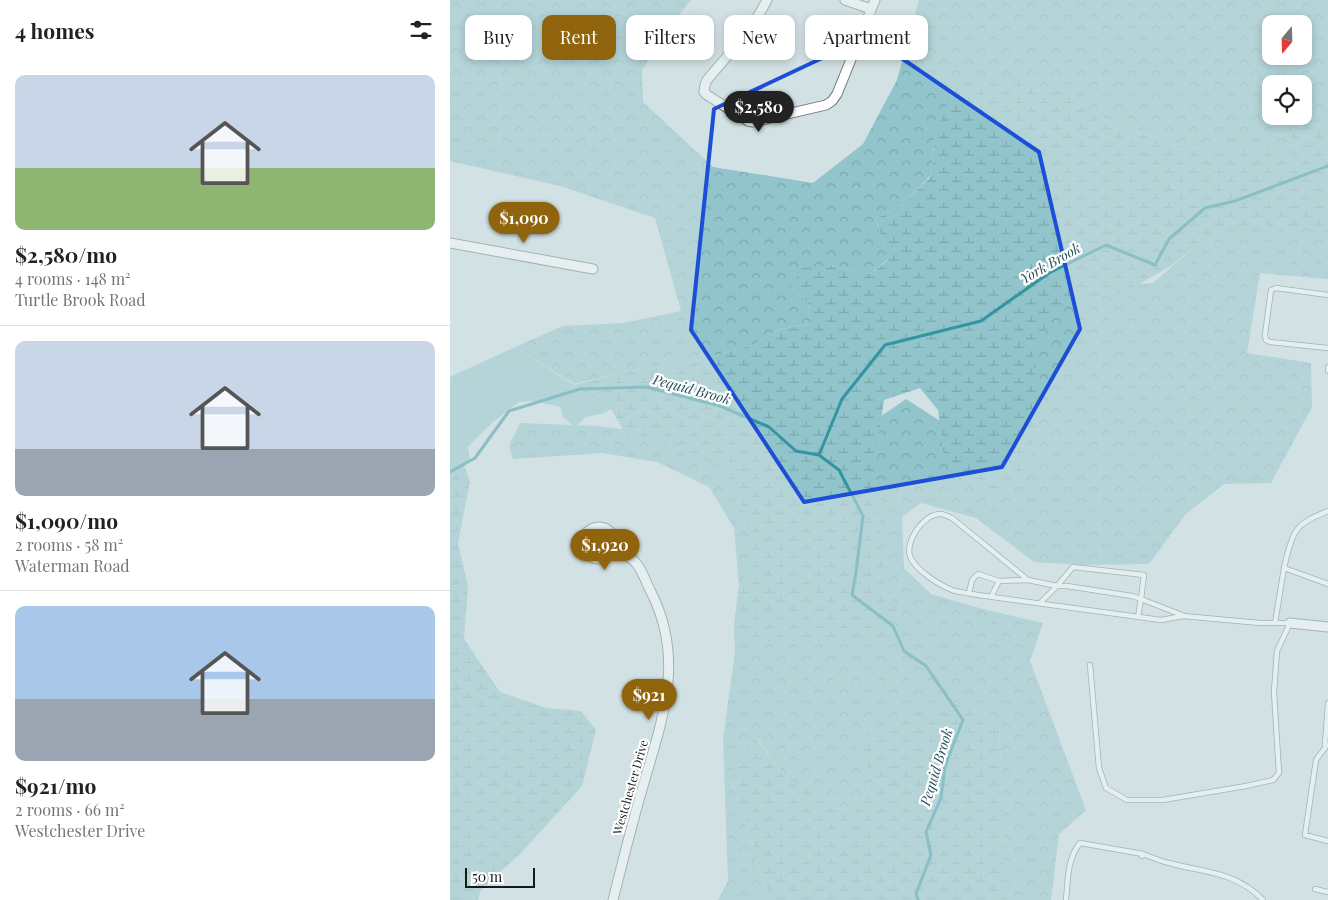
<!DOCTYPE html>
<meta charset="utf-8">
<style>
:root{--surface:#fff;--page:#f2f2f2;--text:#202124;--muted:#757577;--line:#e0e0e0;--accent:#90640d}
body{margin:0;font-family:"Playfair Display",serif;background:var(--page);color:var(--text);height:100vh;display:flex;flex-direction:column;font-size:19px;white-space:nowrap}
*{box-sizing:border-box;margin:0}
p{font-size:16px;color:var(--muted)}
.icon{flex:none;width:28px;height:28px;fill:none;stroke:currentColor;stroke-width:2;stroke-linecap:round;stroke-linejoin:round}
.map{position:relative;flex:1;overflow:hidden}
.details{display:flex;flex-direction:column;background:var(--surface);width:450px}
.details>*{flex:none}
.hud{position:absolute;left:15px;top:15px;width:475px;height:45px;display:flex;gap:10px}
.needle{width:32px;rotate:199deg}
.controls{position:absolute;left:812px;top:15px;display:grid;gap:10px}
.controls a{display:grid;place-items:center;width:50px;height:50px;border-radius:10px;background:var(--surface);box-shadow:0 2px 8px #0003;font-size:25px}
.scale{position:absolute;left:15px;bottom:12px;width:70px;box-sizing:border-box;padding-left:5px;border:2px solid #151b1b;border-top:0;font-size:14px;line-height:18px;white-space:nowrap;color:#151b1b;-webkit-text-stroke:4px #fff;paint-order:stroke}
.price{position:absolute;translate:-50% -42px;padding:0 11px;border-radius:18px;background:var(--accent);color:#fff;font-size:16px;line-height:32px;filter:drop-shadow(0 1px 2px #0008)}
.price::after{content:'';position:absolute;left:50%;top:30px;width:15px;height:11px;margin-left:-8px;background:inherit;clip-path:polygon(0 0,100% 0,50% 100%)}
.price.current{background:#222;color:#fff}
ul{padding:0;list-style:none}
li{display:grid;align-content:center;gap:10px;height:265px;padding:0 15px}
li+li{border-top:1px solid var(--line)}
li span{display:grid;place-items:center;height:155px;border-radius:10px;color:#555}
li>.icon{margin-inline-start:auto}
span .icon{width:90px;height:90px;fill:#fffc;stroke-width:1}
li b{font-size:21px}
h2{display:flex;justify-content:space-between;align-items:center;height:60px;padding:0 15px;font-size:21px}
.chip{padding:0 18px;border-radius:10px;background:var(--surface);box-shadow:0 2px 8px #0003;font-size:18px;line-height:45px}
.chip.current{background:var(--accent);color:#fff}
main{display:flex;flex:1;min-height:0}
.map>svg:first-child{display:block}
.forest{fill:url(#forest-crowns);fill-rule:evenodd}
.wetland{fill:url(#wetland-marsh)}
.park{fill:#91c4cb}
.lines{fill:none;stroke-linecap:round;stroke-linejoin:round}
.stream{stroke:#3395a1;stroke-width:3}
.lane-casing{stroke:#6b797b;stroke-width:6}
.street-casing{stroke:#6b797b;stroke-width:11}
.lane{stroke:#fff;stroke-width:4.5}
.street{stroke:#fff;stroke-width:9}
.marked{fill:none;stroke:#1d4ed8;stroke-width:4;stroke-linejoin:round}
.labels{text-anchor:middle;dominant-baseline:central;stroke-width:4.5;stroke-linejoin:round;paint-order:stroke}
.street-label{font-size:12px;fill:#151b1b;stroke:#fff}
.water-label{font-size:14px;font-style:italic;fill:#265056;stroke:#fff}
</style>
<main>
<section class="details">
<h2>4 homes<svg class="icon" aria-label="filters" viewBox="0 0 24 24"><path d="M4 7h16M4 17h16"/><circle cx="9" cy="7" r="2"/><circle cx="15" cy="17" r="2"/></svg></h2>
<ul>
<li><span style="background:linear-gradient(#c9d6e8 60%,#8fb573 0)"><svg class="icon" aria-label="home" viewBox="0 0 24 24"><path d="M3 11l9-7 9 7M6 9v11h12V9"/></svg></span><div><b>$2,580/mo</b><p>4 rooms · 148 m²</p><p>Turtle Brook Road</p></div></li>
<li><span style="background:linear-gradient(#c9d6e8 70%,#9aa5b1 0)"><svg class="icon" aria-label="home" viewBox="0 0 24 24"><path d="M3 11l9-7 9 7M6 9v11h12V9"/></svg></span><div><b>$1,090/mo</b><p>2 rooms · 58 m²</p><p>Waterman Road</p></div></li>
<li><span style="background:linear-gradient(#a9c7e8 60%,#9aa5b1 0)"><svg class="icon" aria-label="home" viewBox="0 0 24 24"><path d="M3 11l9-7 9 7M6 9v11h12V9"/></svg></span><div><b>$921/mo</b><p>2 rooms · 66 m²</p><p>Westchester Drive</p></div></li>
</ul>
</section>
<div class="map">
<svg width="878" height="900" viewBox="0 0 878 900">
<defs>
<pattern id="forest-crowns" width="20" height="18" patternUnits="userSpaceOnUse" patternTransform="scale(1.25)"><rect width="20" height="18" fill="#91c4cb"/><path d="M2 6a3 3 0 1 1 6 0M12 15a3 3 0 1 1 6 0" fill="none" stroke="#7ca8ae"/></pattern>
<pattern id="wetland-marsh" width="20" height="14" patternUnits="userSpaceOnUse" patternTransform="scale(1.25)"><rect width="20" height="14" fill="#91c4cb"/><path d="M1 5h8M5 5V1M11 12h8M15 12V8" fill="none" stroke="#7ca8ae"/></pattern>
</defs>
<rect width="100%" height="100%" fill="#d2e1e3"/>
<path class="forest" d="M0 0H241L227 17 192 70 193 102 263 167 363 183 413 144 447 80 469 0H878V279L810 273 797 353 861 363 862 407 821 483 774 484 736 514 699 564 632 565 584 562 526 518 471 503 452 517 454 568 481 594 533 609 593 623 580 661 636 810 609 834 601 900H557L549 726 423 780 409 806 403 812 382 807 364 787 347 786 339 782 306 737 281 782 292 810 316 891 314 900H268L278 881 273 738 285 652 284 626 289 586 284 528 259 487 207 462 153 453 63 459 59 446 70 423 149 426 202 433 401 437 456 399 501 428 601 290 703 283 781 215 827 151 736 148 662 124 614 92 485 137 481 175 454 204 425 219 434 243 437 260 420 274 380 265 341 286 358 303 361 324 330 329 303 345 235 364 178 371 124 384 65 347 113 326 173 323 231 311 205 218 110 186 0 161ZM821 24H854V56H821ZM821 84H854V116H821Z"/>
<path class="wetland" d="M560 75 614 92 662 124 736 148 827 151 842 158 841 128 878 116V226L852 225 831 233 816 224 786 226 755 238 721 266 671 294 616 301 582 351 586 381 587 421 583 449 568 479 545 494 502 475 494 456 488 410 470 388 434 400 426 452 432 560 447 612 429 639 391 642H319L290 636 284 626 289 586 306 563 287 486 268 466 217 443 199 440 174 431 161 409 124 385 178 371 235 364 303 345 330 329 361 324 358 303 341 286 352 268 380 265 420 274 437 261 434 243 425 219 454 204 481 176 485 137 503 88Z
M0 443H5L20 481 8 543 18 586 14 639 50 692 96 708 131 711 146 730 132 786 72 852 31 890 28 900H0Z
M520 701 549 726 557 900H314L316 890 292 810 281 782 286 766 305 737 339 782C350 788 353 785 364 787 373 788 379 795 386 799L382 807 403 812 409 806 423 780 406 744 444 719Z"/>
<path class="park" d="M65 347 161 409 154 413 136 417 125 427 113 417 111 407 84 401 69 402 43 422 18 447 20 461 0 473V377Z"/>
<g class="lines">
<path class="stream" d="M369 455 392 399 435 345 531 321 599 273 656 245 705 265 719 239 755 208 785 201 878 166
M0 472 25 458 59 411 130 389 197 387 270 406 319 427 346 451 369 455 389 470 413 516 406 572 402 595 443 626 454 651 476 666 513 720 495 766 491 798 476 832 481 855 466 894 468 900"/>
<g class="lane-casing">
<path id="lane" d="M878 295 826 288 821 290 815 335 816 340 820 342 878 348
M878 367V371
M878 511C867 516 854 520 847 530 841 537 836 559 834 568L878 584
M623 567 694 575 691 599 682 596 617 586H607Z
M519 593 522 580 528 574 549 581 578 580
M541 597 549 581
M590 603 607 586 578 580 502 518C499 517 494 514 491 514 474 513 455 541 460 556 464 569 489 585 502 590 510 593 520 593 528 595L711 620 733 616 810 623H840L827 651 824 692 829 773 823 780 796 786 713 800H677L656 788 649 768 640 665
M688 617 691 599 732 615
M825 623 834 568
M877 745 866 760 855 835 878 841
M877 745H875L878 703
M692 856 693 854C701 857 710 861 719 863 755 873 785 871 813 900
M865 889 878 892
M616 900C618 880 617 859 630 843L693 854"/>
</g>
<g class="street-casing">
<path id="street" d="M317 0C302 30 278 55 257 80L255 85 254 92 257 95 298 121 303 122 376 105 382 101 387 94 425 0
M395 0 421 9
M0 243 143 269
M133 543a16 16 0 1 1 32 0a16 16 0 1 1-32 0Z
M840 623 878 627
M163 900C172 864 181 828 191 793 211 722 237 661 200 590 196 582 192 570 186 563 180 557 172 551 165 546"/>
</g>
<use href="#lane" class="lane"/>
<use href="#street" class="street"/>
</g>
<path d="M0 0H878V900H0ZM419 36 589 152 630 329 552 467 354 502 241 330 264 109Z" fill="#d2e1e3" fill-opacity=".55" fill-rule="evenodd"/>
<path class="marked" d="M419 36 589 152 630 329 552 467 354 502 241 330 264 109Z"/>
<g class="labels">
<g class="street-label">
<text transform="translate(180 787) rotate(-74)">Westchester Drive</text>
</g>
<g class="water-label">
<text transform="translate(600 263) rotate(-30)">York Brook</text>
<text transform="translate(242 389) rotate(15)">Pequid Brook</text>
<text transform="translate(486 767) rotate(-73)">Pequid Brook</text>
</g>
</g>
</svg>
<div class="controls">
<a><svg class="needle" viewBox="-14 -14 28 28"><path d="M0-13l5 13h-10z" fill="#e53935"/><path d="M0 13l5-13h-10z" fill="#757577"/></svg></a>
<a><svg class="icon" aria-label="locate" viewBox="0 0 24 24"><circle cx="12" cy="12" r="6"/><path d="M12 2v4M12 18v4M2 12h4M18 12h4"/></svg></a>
</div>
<div class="scale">50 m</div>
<b class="price current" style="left:309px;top:133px">$2,580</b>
<b class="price" style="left:74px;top:244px">$1,090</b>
<b class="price" style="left:155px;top:571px">$1,920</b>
<b class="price" style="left:199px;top:721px">$921</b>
<div class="hud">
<a class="chip">Buy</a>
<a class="chip current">Rent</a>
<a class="chip">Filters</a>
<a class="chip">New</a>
<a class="chip">Apartment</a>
</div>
</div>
</main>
